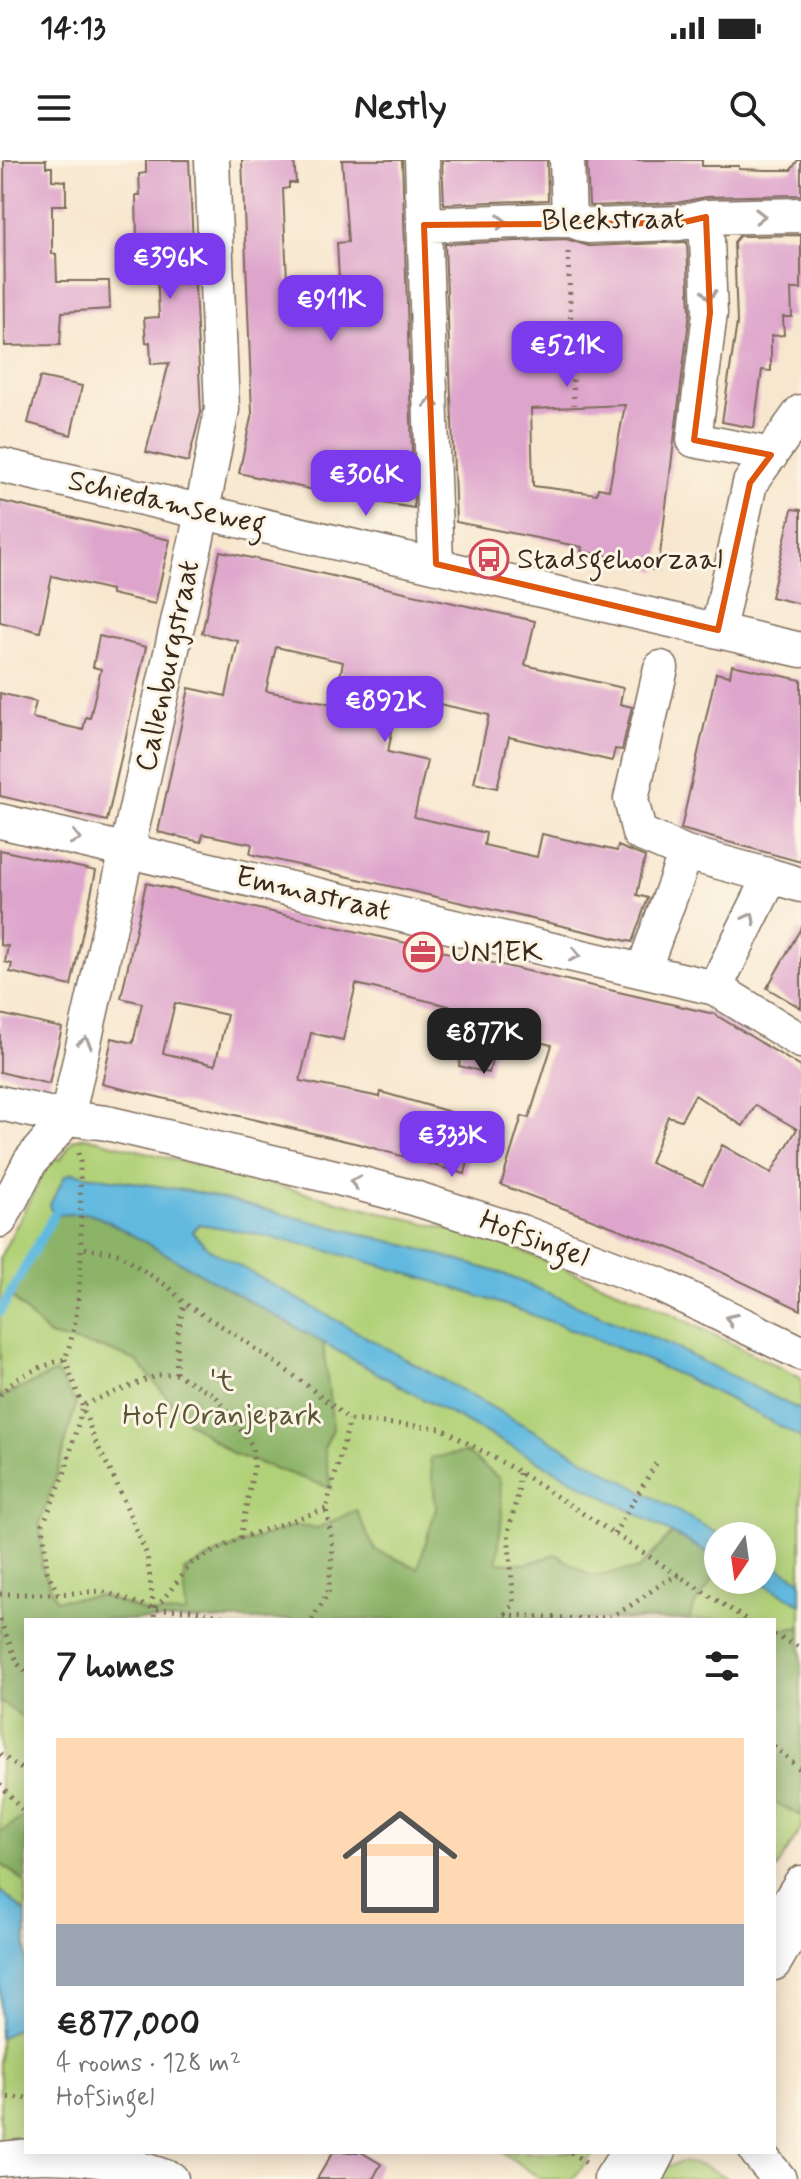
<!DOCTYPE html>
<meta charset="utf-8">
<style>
:root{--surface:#fff;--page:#f6f6f6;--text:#222;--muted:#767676;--line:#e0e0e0;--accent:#7c3aed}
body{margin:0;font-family:Mynerve,sans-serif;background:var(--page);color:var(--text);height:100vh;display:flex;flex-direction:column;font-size:30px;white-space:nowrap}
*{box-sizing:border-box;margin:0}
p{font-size:26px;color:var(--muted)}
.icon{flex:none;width:44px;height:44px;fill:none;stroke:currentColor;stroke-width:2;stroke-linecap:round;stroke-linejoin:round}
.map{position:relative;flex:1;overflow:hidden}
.drawer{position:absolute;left:24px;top:1458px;width:752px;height:536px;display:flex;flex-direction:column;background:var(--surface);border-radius:0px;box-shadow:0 4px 20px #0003}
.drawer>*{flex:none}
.needle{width:52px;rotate:193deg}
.tools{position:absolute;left:704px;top:1362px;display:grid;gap:16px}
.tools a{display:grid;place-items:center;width:72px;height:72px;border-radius:50%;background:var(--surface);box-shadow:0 4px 20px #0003;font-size:40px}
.price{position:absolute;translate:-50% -68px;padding:0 18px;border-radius:16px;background:var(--accent);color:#fff;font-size:26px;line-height:52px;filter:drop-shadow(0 2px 4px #0008)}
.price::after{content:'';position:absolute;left:50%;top:48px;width:24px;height:18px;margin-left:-12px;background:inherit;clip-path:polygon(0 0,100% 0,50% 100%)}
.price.current{background:#222;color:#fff}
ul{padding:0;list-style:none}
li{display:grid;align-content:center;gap:16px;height:424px;padding:0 32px}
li+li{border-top:2px solid var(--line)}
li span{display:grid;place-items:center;height:248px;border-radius:0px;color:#555}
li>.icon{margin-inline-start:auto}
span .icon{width:144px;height:144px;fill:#fffc;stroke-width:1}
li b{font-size:34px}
h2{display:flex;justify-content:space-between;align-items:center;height:96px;padding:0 32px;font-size:34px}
.status{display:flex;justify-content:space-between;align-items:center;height:56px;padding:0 40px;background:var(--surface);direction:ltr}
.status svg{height:22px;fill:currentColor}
header{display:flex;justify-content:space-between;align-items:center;height:104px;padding:0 32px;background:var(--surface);font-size:36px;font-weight:800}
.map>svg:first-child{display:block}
.green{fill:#b1d178;stroke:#767e4b;stroke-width:2;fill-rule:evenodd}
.forest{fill:#8cb368;stroke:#646e43;stroke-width:2}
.water{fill:#62b9df;stroke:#4e727e;stroke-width:2}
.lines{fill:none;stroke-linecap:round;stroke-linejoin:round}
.stream{stroke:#62b9df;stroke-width:9}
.building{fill:#dea5cc;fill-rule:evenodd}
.minor-casing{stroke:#7d6c5c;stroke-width:37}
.path{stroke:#7d6c5c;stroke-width:5;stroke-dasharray:2 6;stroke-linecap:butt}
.minor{stroke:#fff;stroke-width:34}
.oneway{stroke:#a79f9a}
.marked{fill:none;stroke:#df570d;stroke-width:6;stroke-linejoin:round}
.labels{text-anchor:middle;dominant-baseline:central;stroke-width:6;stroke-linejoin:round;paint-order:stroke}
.street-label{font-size:30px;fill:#3b2a1e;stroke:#fcf5e5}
.poi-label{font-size:30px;fill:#3b2a1e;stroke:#fcf5e5;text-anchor:start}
.park-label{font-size:30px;fill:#585434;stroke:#fcf5e5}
</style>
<div class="status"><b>14:13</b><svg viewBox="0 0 49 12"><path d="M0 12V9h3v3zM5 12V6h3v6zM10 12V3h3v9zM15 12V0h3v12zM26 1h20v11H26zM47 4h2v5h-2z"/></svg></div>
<header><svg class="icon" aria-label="menu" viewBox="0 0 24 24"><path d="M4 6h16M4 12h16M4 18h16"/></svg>Nestly<svg class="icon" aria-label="search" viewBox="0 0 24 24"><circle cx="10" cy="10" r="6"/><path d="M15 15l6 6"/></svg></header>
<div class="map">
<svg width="801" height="2019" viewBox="0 0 801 2019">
<rect width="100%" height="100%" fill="#fcf5e5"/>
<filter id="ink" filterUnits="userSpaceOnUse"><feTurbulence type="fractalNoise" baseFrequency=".0125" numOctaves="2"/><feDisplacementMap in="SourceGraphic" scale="16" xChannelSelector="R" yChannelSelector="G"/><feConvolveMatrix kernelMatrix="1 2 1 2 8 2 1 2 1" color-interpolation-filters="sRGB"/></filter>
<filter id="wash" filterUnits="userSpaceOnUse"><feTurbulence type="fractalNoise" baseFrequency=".006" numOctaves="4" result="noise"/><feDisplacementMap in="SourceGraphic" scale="32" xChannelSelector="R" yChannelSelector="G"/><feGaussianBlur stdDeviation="1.8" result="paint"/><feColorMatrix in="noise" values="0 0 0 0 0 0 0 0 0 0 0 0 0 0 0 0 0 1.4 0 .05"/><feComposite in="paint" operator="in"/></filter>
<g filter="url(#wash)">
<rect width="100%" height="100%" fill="#f8e7cf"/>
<path class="green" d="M86 977 499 1082 654 1145 801 1218V1669L774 1713V1460H26V1981L0 1984V1097L52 997 60 1000 73 980ZM718 1376H762V1420H718Z
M502 1992H594L573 2019H541Z
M682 2002 704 2006 729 2019H655L668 2006Z"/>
<path class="forest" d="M72 1053H90L111 1063 323 1182 333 1269 324 1288 331 1328 233 1294 187 1261 137 1201 106 1189 49 1176 9 1134 54 1055Z
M56 1212 76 1244 57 1313 40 1362 42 1408 56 1440 101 1436 149 1453 186 1454 184 1411 225 1390 294 1366 318 1368 356 1350 375 1390 418 1408 436 1348 430 1298 466 1292 500 1319 502 1355 497 1402 526 1404 556 1394 591 1416 639 1409 672 1373 718 1398C718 1427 694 1435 689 1460H26V1559L0 1542V1235H6Z
M801 1467V1656L774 1642V1471Z
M26 1655V1723L0 1703V1672Z"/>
<path class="water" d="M73 1013 196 1032 409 1086 501 1113 668 1184 794 1247 801 1250V1278C690 1214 575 1167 454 1128 371 1101 286 1077 199 1064L192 1072 209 1089 722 1376H718V1398L423 1239 111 1063 90 1053 54 1055 49 1046 65 1016Z
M762 1398 801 1420V1444L757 1420H762Z
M0 1730 26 1753V1863L0 1878Z"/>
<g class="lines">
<path class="stream" d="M0 1152 54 1055"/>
</g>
<g id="blocks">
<path class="building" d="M4 0H46V7H52V20L66 21V45H52V94H56L57 121H109L110 149 62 152 60 185 5 186Z
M146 0H189L201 252 188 302 146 292 169 203 151 204 150 182 146 183 144 158 159 157 157 110 129 112 127 83 137 82 136 35H140L139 14 146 13Z
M242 0H294L296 23H289V28L283 29 287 121 339 119 337 83 348 82 342 0H402L414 348 335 335 239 313 252 253Z
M442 0H547L548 40 444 44Z
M587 0H702V6H739V9L766 10H791L798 0H801V35L706 37 677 43 591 46 589 45Z
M801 75V129H791L792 157H783L784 175 771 176V211L762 210 754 268 722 262 737 163 734 82 739 76Z
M566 79 589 86 687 82 690 152 658 411 621 402 622 399 581 391 582 387 456 362 445 84ZM625 245 609 330 598 328 597 334 533 326 531 249Z
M40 217 82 226 71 275 28 263Z
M0 341 170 380 155 444 111 434V430L52 416 40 472 0 462Z
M792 349 801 350V444L771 437Z
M220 391 535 461 525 505 623 528 620 544 632 547 622 590 615 589 612 601 509 577 497 628 474 623 489 555 399 535 388 592 427 601 414 657 486 673 484 685 537 697 542 674 617 691 618 686 645 697 637 735 648 738 632 782 250 694 252 684 203 674 201 682 158 672 189 528 226 536 238 481 202 473ZM276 487 343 502 334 544 266 531Z
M99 476 146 487 107 661 0 636V533L36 542 32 558 83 570 86 557 90 558 101 509 93 507Z
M732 505 801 520V702L681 669 716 513 730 516Z
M0 690 96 711 71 826 10 812 12 804 5 802 8 786 0 785Z
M146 723 714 854 801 907V1150L677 1091 501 1025 522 956 529 958 552 885 498 873 489 913 459 906 462 892 452 890 462 849 356 824 343 880 311 873 300 921 380 937 381 932 478 960 465 1014 359 984 102 924 112 878 133 883 142 843 121 838ZM175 843 227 855 215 905 163 893ZM695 935 743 966 756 945 797 969 771 1013 722 985 703 1025 650 1003 668 956 681 960Z
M801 768V848L767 828Z
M0 854 62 868 49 924 0 912Z
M333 1992H361L381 2004 373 2019H317Z"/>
</g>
</g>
<g filter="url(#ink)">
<use href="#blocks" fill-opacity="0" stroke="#7d6c5c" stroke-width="2"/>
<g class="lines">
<g class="minor-casing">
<path id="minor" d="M422 0 436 404
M567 0 569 59
M706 57 710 153 694 280 771 295
M424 65 569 59 588 66 680 63 706 57 801 55
M0 305 801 490
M718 470 750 323 801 252
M661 508 631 639 639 673 686 693
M0 661 715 828 801 881
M643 811 686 693 771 716
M715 828 771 716 801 725
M0 943 67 958 107 963 339 1018 414 1038 521 1072 660 1125 801 1193
M0 1060 30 1002 67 958 197 377 222 249 212 0
M774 1766 801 1723
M774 1803 801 1757
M757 1992 779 2019
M0 1999C60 1991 115 1998 171 2019
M611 2019 628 1992
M645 2019 659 1992"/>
</g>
<path class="path" d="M568 92 574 245
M78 993 80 1002 81 1088
M65 1199 95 1281 116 1322 147 1395 155 1460
M176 1213 178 1173 184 1143
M0 1235C15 1215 41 1207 65 1199 78 1164 80 1125 81 1088L117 1093 170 1128 184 1143 242 1179 304 1223 350 1260 441 1268 519 1312 747 1460
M614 1374 657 1302
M0 1434H58L102 1431 155 1449 190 1450 240 1460
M58 1434 47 1411 43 1364 64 1315 83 1245 158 1215 176 1214 215 1235 252 1286 254 1307 240 1378
M156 1448 192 1403 240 1378 326 1349
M505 1455C527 1455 593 1462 610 1456 636 1447 655 1423 680 1415
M0 1460 18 1504 26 1512
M312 1460 328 1433 333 1387 326 1349 350 1260
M500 1460 514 1444 508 1372 518 1334 519 1313
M774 1475 801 1488
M774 1586 801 1610
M0 1594 26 1612
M0 1624 26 1654
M0 1937 26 1938
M571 1992 586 2003"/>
<use href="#minor" class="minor"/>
</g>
<defs><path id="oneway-chevron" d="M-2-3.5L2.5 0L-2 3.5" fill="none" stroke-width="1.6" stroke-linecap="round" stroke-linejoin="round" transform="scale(2)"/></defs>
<g class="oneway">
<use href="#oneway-chevron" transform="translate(760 56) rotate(-1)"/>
<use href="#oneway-chevron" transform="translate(502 62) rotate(-2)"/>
<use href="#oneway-chevron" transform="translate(709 135) rotate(88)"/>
<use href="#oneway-chevron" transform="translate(431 242) rotate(-92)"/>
<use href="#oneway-chevron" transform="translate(76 678) rotate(13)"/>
<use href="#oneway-chevron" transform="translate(750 758) rotate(-63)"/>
<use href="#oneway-chevron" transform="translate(575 795) rotate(13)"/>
<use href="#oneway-chevron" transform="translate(85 882) rotate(-77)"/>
<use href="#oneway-chevron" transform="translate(355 1022) rotate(-165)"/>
<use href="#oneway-chevron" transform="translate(731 1159) rotate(-155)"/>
</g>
</g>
<path class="marked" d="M706 57 710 153 694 280 771 295 750 323 718 470 436 404 424 65 680 63Z"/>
<defs>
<g id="bus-ring" transform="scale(2)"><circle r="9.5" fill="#fcf5e5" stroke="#d1495b" stroke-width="1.5"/><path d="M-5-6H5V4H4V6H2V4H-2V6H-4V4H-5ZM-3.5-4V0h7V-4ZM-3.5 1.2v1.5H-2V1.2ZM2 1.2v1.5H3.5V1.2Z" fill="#d1495b"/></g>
<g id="office-ring" transform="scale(2)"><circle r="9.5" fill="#fcf5e5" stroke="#d1495b" stroke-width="1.5"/><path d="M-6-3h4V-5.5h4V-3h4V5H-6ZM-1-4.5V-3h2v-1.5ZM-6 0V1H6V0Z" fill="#d1495b"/></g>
</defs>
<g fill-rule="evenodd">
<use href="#bus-ring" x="489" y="399"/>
<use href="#office-ring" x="423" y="792"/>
</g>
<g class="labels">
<g class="street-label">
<text transform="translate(613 60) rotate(-1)">Bleekstraat</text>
<text transform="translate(167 343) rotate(13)">Schiedamseweg</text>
<text transform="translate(168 506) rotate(-78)">Callenburgstraat</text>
<text transform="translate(313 734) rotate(13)">Emmastraat</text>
<text transform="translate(534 1079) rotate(20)">Hofsingel</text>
</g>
<g class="poi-label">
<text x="517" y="399">Stadsgehoorzaal</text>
<text x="451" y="792">UN1EK</text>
</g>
<g class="park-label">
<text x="222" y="1221">'t<tspan x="222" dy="34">Hof/Oranjepark</tspan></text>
</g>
</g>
</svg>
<div class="tools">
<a><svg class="needle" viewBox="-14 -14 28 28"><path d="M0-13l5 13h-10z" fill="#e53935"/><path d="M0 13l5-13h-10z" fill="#767676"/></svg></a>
</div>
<b class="price" style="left:170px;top:141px">€396K</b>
<b class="price" style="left:331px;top:183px">€911K</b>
<b class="price" style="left:567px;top:229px">€521K</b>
<b class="price" style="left:366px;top:358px">€306K</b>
<b class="price" style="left:385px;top:584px">€892K</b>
<b class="price current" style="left:484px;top:916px">€877K</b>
<b class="price" style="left:452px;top:1019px">€333K</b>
<section class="drawer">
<h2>7 homes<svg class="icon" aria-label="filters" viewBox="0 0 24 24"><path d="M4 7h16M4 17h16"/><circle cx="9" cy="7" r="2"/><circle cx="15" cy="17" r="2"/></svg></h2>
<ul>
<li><span style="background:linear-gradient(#ffd9b3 75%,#9aa5b1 0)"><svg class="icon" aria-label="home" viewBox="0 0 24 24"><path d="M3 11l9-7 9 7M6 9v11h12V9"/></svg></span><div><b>€877,000</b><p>4 rooms · 128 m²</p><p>Hofsingel</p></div></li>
</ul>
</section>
</div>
